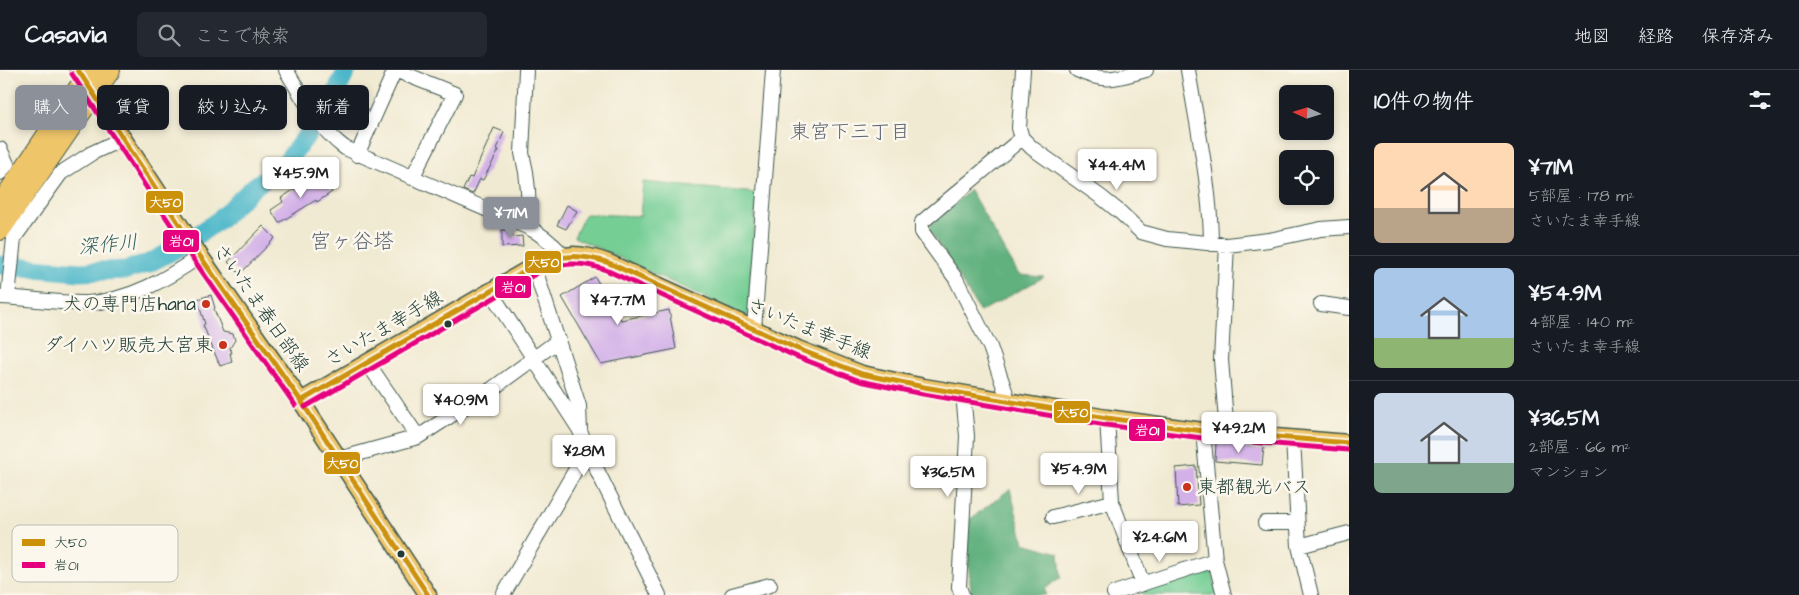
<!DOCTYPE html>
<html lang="ja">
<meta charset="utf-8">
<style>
:root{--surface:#171b24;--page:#242831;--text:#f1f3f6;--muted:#9ea1a6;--line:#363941;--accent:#8c9099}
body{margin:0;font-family:"Architects Daughter","Klee One",sans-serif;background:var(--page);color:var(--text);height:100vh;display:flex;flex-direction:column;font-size:19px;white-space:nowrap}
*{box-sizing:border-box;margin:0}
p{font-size:16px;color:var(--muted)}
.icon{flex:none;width:28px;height:28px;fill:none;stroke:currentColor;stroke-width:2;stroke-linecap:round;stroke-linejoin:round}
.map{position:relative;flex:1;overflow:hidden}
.details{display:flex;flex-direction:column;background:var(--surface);width:450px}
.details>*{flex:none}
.guide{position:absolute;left:15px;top:15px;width:475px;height:45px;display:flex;gap:10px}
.needle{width:32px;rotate:274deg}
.buttons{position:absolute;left:1279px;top:15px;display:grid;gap:10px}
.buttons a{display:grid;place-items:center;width:55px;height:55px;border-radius:8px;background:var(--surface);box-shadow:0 2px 8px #0003;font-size:25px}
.price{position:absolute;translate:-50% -42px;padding:0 11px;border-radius:5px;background:#fff;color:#222;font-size:16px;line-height:32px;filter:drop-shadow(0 1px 2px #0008)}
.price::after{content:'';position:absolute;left:50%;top:30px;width:15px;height:11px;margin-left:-8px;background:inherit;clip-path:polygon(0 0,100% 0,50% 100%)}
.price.current{background:var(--accent);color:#fff}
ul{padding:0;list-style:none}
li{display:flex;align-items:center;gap:15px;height:125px;padding:0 25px}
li+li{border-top:1px solid var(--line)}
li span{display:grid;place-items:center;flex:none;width:140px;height:100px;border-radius:8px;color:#555}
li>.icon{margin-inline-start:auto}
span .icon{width:60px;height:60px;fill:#fffc;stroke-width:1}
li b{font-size:21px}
h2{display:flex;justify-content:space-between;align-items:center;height:60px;padding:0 25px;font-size:21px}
.chip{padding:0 18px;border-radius:8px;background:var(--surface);box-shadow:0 2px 8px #0003;font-size:18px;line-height:45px}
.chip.current{background:var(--accent);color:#fff}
header{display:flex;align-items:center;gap:30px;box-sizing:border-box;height:70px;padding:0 25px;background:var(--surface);border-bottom:1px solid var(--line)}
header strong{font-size:24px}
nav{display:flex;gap:28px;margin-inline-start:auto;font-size:18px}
.search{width:350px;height:45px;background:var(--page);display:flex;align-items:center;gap:12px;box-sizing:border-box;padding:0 18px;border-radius:8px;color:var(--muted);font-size:19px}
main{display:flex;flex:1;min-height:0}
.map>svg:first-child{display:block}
.green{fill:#75ce94;stroke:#4a8664}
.forest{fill:#60b17e;stroke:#407759}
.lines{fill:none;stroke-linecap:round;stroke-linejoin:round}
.river{stroke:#4cb7c9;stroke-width:19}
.building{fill:#d3b1e8}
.minor-casing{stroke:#3e574c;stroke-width:16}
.major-casing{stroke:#3e574c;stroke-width:19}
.highway-casing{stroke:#3e574c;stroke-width:22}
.minor{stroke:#fff;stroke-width:14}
.major{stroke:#eec569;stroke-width:16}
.highway{stroke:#eec569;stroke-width:20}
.bus-1-casing{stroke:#fbf7ec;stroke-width:9}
.bus-2-casing{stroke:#fbf7ec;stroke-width:9}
.bus-1{stroke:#cc910a;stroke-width:5}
.bus-2{stroke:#e5007d;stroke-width:5}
.poi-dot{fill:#c8321e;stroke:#fbf7ec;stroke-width:2}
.bus-dot{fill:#1f3d34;stroke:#fbf7ec;stroke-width:2}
.labels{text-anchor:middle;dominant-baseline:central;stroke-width:5;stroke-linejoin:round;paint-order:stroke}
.poi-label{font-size:19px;fill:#1f3d34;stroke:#fbf7ec;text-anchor:end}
.street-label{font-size:19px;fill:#1f3d34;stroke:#fbf7ec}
.neighbourhood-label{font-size:20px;fill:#5e6673;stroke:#fbf7ec}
.water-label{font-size:20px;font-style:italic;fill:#2a5c59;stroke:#fbf7ec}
.quarter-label{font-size:21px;fill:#5e6673;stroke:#fbf7ec}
.key{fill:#fbf7ec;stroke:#b9bfb5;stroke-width:1}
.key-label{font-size:14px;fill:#1f3d34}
.line-badge{stroke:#fbf7ec;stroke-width:2}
.badge-label{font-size:14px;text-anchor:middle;font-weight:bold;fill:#fff}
</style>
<header>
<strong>Casavia</strong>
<div class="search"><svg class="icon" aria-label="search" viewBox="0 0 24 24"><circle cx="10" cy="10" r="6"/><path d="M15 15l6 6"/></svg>ここで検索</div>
<nav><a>地図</a><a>経路</a><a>保存済み</a></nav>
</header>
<main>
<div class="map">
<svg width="1349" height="525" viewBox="0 0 1349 525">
<rect width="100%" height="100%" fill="#fbf7ec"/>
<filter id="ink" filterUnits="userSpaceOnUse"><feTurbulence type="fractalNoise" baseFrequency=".02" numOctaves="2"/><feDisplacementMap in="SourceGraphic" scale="10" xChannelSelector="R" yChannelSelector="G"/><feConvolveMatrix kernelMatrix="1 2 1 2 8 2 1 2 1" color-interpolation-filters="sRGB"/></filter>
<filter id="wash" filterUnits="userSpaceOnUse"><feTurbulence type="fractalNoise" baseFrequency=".0096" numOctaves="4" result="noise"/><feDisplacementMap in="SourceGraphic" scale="20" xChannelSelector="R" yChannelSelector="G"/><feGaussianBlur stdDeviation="1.12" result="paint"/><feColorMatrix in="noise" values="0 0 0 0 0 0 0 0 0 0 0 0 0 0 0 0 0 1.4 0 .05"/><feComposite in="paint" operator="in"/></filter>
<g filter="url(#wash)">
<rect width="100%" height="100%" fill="#f1ead2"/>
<path class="green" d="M643 112 757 123 748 247 574 167 585 144 640 146Z
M1212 498 1217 525H1144L1140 517Z"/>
<path class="forest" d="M970 120 1019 205 1044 207 980 242 928 157Z
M1010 419 1024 473 1059 483 1061 507 1045 519 1046 525H973L971 522 965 453Z"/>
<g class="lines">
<path class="river" d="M0 195 80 202 126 200 147 194 180 177 219 150 255 116 283 96 308 64 334 26 347 0"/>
</g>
<g id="blocks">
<path class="building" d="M494 58 504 62 497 79 499 80 483 110 480 109 473 124 463 120 469 107 472 108Z
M322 106 332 122 317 132 316 130 279 153 271 140 283 132 281 128 303 114 305 117Z
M567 135 577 141 566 159 557 155Z
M263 156 275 168 240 204 228 192Z
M502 160H512L513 167 522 166 523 176 502 177Z
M595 207 621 250 669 240 676 279 601 294 562 227Z
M211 225 215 238 214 239 223 262 233 264 235 270 230 278 232 283H230L232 292 220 296 203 255 205 254 197 229Z
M1216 373 1264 377 1262 395 1215 391Z
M1196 396 1199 435 1178 437 1176 398Z"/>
</g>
</g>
<g filter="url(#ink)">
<use href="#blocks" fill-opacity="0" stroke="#3e574c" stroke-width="1"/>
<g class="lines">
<g class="minor-casing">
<path id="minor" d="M286 0C303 28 318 58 345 78L527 157C542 164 552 173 563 185
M526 0 522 83 526 102 528 120 529 149 527 157
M1023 0 1019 58 1022 68 1032 78 1101 127 1121 143 1141 162 1167 169 1227 175 1269 170 1321 159 1349 157
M1077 0C1106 14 1117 8 1146 0
M1188 0C1197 56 1211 117 1211 174
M0 79 7 94 0 103
M357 85 395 0 455 24 412 108
M534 196 579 336 580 361 587 380 659 525
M490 221 579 359
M0 227C29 228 60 234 88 233 129 231 167 209 200 186
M8 227 14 168 61 103 92 83 124 68
M1321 234 1349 238
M754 259 773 0
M367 292 418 367
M1009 332 990 277 956 209 922 162V152L1022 68
M1107 348 1112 432 1143 514
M1203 361 1215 490 1224 525
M1227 363 1221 290 1227 175
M1293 369 1299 476 1311 525
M339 389 418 367 492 319 559 270
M1053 447 1112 432
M1265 453H1297
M1299 476 1349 463
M1114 523 1215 490
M503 525 587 380
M732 525 770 515
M962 525 959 517 967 366 963 324"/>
</g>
<g class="major-casing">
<path id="major" d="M78 0 200 186 301 331 428 525
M301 331 534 196C562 182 580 182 609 193L798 279 862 304 924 317 1107 348 1203 361 1349 373"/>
</g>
<g class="highway-casing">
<path id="highway" d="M0 135 91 0
M0 160 110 0"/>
</g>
<use href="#minor" class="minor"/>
<use href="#major" class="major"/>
<use href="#highway" class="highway"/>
<g class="bus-1-casing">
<path id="bus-1" d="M78 0 200 186 301 331 428 525
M301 331 534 196C560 184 582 184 609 193L798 279 862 304 924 317 1107 348 1203 361 1349 373"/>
</g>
<g class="bus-2-casing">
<path id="bus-2" d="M72 4 194 190 295 335
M305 337 537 203C562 192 581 191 606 200L795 286 860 311 923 324 1106 355 1202 368 1348 380"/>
</g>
<use href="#bus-1" class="bus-1"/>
<use href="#bus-2" class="bus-2"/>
</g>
</g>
<g class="poi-dot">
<circle cx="206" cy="234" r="5"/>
<circle cx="223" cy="275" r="5"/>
<circle cx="1187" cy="417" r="5"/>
</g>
<g class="bus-dot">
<circle cx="448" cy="254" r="4.5"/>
<circle cx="401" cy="484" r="4.5"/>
</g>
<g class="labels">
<g class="poi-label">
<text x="196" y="234">犬の専門店hana</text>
<text x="213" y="275">ダイハツ販売大宮東</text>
<text x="1197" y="417" text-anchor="start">東都観光バス</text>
</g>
<g class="street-label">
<text transform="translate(261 238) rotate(55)">さいたま春日部線</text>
<text transform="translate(384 259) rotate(-30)">さいたま幸手線</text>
<text transform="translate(809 259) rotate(22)">さいたま幸手線</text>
</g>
<g class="neighbourhood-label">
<text x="850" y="62">東宮下三丁目</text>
</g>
<g class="water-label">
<text transform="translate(108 175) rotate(-6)">深作川</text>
</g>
<g class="quarter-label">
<text x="352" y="171">宮ヶ谷塔</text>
</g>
</g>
<rect x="12" y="455" width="166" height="57" rx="8" class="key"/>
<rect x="22" y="469" width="23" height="7" fill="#cc910a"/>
<rect x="22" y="492" width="23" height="6" fill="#e5007d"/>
<g class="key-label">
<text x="54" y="477">大50</text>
<text x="54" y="500">岩01</text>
</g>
<g class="line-badge">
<rect x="145" y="120" width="39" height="24" rx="5" fill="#cc910a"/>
<rect x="162" y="159" width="38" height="24" rx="5" fill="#e5007d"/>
<rect x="524" y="180" width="38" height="24" rx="5" fill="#cc910a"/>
<rect x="494" y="205" width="38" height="24" rx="5" fill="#e5007d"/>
<rect x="1053" y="330" width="38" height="24" rx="5" fill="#cc910a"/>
<rect x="1128" y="348" width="38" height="24" rx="5" fill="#e5007d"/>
<rect x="323" y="381" width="38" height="24" rx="5" fill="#cc910a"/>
</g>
<g class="badge-label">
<text x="165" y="137">大50</text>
<text x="181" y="176">岩01</text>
<text x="543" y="197">大50</text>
<text x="513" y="222">岩01</text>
<text x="1072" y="347">大50</text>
<text x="1147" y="365">岩01</text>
<text x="342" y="398">大50</text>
</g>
</svg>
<div class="buttons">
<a><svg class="needle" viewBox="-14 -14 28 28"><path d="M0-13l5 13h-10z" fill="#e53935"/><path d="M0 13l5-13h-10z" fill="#9ea1a6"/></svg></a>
<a><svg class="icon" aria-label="locate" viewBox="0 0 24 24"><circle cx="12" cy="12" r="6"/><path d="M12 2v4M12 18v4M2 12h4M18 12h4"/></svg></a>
</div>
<b class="price" style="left:1117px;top:121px">¥44.4M</b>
<b class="price" style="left:301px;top:129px">¥45.9M</b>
<b class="price current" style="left:511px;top:169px">¥71M</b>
<b class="price" style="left:618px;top:256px">¥47.7M</b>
<b class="price" style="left:461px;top:356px">¥40.9M</b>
<b class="price" style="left:1239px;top:384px">¥49.2M</b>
<b class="price" style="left:584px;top:407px">¥28M</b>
<b class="price" style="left:1079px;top:425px">¥54.9M</b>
<b class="price" style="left:948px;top:428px">¥36.5M</b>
<b class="price" style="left:1160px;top:493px">¥24.6M</b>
<div class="guide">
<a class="chip current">購入</a>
<a class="chip">賃貸</a>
<a class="chip">絞り込み</a>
<a class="chip">新着</a>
</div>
</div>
<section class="details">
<h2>10件の物件<svg class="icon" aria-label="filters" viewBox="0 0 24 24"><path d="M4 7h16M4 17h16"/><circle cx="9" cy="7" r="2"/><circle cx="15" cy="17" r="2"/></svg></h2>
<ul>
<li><span style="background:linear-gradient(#ffd9b3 65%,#b9a48a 0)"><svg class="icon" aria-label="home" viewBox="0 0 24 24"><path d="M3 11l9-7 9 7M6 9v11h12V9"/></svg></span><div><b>¥71M</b><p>5部屋 · 178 m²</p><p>さいたま幸手線</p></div></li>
<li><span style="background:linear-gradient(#a9c7e8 70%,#8fb573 0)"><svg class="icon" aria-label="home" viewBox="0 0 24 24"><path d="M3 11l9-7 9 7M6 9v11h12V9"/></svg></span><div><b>¥54.9M</b><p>4部屋 · 140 m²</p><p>さいたま幸手線</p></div></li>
<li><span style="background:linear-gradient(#c9d6e8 70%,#7fa58c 0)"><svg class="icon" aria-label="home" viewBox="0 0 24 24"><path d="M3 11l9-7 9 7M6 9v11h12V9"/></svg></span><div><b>¥36.5M</b><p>2部屋 · 66 m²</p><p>マンション</p></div></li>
</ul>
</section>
</main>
